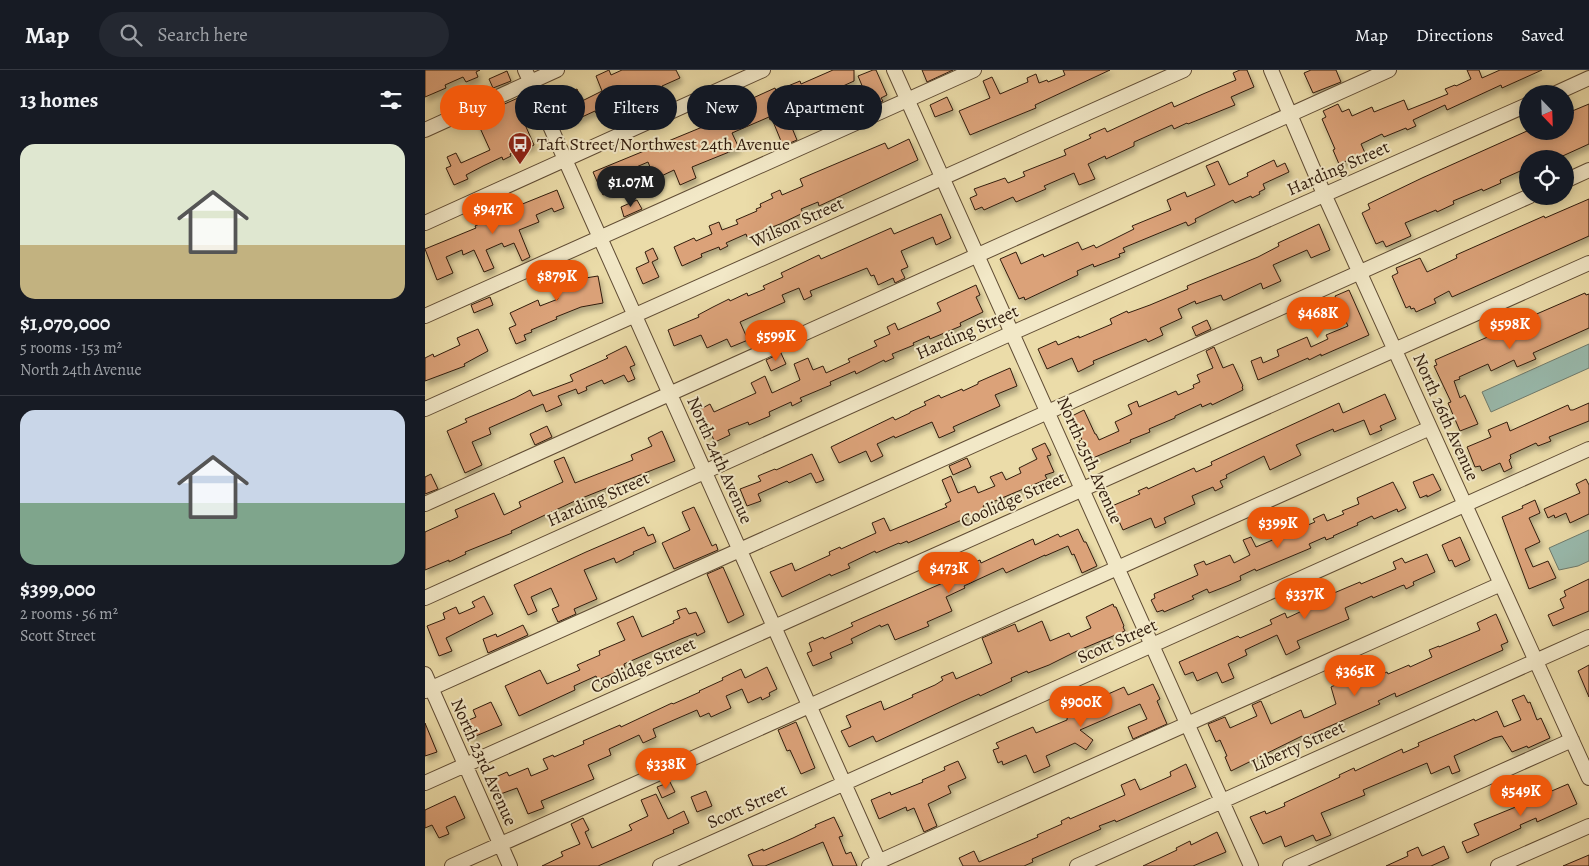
<!DOCTYPE html>
<meta charset="utf-8">
<style>
:root{--surface:#171b24;--page:#242831;--text:#f1f3f6;--muted:#9ea1a6;--line:#363941;--accent:#ea580c}
body{margin:0;font-family:Alegreya,serif;background:var(--page);color:var(--text);height:100vh;display:flex;flex-direction:column;font-size:19px;white-space:nowrap}
*{box-sizing:border-box;margin:0}
p{font-size:16px;color:var(--muted)}
.icon{flex:none;width:28px;height:28px;fill:none;stroke:currentColor;stroke-width:2;stroke-linecap:round;stroke-linejoin:round}
.map{position:relative;flex:1;overflow:hidden}
.sheet{display:flex;flex-direction:column;background:var(--surface);width:425px}
.sheet>*{flex:none}
.hud{position:absolute;left:15px;top:15px;width:475px;height:45px;display:flex;gap:10px}
.needle{width:32px;rotate:157deg}
.buttons{position:absolute;left:1094px;top:15px;display:grid;gap:10px}
.buttons a{display:grid;place-items:center;width:55px;height:55px;border-radius:50%;background:var(--surface);box-shadow:0 2px 12px #0003;font-size:25px}
.price{position:absolute;translate:-50% -42px;padding:0 11px;border-radius:18px;background:var(--accent);color:#fff;font-size:16px;line-height:32px;filter:drop-shadow(0 1px 2px #0008)}
.price::after{content:'';position:absolute;left:50%;top:30px;width:15px;height:11px;margin-left:-8px;background:inherit;clip-path:polygon(0 0,100% 0,50% 100%)}
.price.active{background:#222;color:#fff}
ul{padding:0;list-style:none}
li{display:grid;align-content:center;gap:10px;height:265px;padding:0 20px}
li+li{border-top:1px solid var(--line)}
li span{display:grid;place-items:center;height:155px;border-radius:15px;color:#555}
li>.icon{margin-inline-start:auto}
span .icon{width:90px;height:90px;fill:#fffc;stroke-width:1}
li b{font-size:21px}
h2{display:flex;justify-content:space-between;align-items:center;height:60px;padding:0 20px;font-size:21px}
.chip{padding:0 18px;border-radius:22px;background:var(--surface);box-shadow:0 2px 12px #0003;font-size:18px;line-height:45px}
.chip.active{background:var(--accent);color:#fff}
header{display:flex;align-items:center;gap:30px;box-sizing:border-box;height:70px;padding:0 25px;background:var(--surface);border-bottom:1px solid var(--line)}
header strong{font-size:24px}
nav{display:flex;gap:28px;margin-inline-start:auto;font-size:18px}
.search{width:350px;height:45px;background:var(--page);display:flex;align-items:center;gap:12px;box-sizing:border-box;padding:0 18px;border-radius:28px;color:var(--muted);font-size:19px}
main{display:flex;flex:1;min-height:0}
.map>svg:first-child{display:block}
.water{fill:#99baad;stroke:#6f7b6d}
.building{fill:#dba279;stroke:#311c0d;filter:url(#shadow)}
.lines{fill:none;stroke-linecap:round;stroke-linejoin:round}
.minor-casing{stroke:#604c34;stroke-width:16}
.minor{stroke:#f2e8c7;stroke-width:14}
.labels{text-anchor:middle;dominant-baseline:central;stroke-width:4;stroke-linejoin:round;paint-order:stroke}
.poi-label{font-size:18px;fill:#311c0d;stroke:#f2e8c7;text-anchor:start}
.street-label{font-size:18px;fill:#311c0d;stroke:#f2e8c7}
</style>
<header>
<strong>Map</strong>
<div class="search"><svg class="icon" aria-label="search" viewBox="0 0 24 24"><circle cx="10" cy="10" r="6"/><path d="M15 15l6 6"/></svg>Search here</div>
<nav><a>Map</a><a>Directions</a><a>Saved</a></nav>
</header>
<main>
<section class="sheet">
<h2>13 homes<svg class="icon" aria-label="filters" viewBox="0 0 24 24"><path d="M4 7h16M4 17h16"/><circle cx="9" cy="7" r="2"/><circle cx="15" cy="17" r="2"/></svg></h2>
<ul>
<li><span style="background:linear-gradient(#dfe7d0 65%,#c2b280 0)"><svg class="icon" aria-label="home" viewBox="0 0 24 24"><path d="M3 11l9-7 9 7M6 9v11h12V9"/></svg></span><div><b>$1,070,000</b><p>5 rooms · 153 m²</p><p>North 24th Avenue</p></div></li>
<li><span style="background:linear-gradient(#c9d6e8 60%,#7fa58c 0)"><svg class="icon" aria-label="home" viewBox="0 0 24 24"><path d="M3 11l9-7 9 7M6 9v11h12V9"/></svg></span><div><b>$399,000</b><p>2 rooms · 56 m²</p><p>Scott Street</p></div></li>
</ul>
</section>
<div class="map">
<svg width="1164" height="796" viewBox="0 0 1164 796">
<defs>
<filter id="shadow"><feDropShadow dx="2.5" dy="4.5" stdDeviation="2.5" flood-color="#0004"/></filter>
</defs>
<rect width="100%" height="100%" fill="#ebdca9"/>
<filter id="stains"><feTurbulence type="fractalNoise" baseFrequency=".004" numOctaves="4"/><feColorMatrix values="0 0 0 0 .2 0 0 0 0 .09 0 0 0 0 .02 0 0 0 .5 -.17"/></filter>
<radialGradient id="worn" r=".72"><stop offset=".6" stop-color="#630" stop-opacity="0"/><stop offset="1" stop-color="#630" stop-opacity=".3"/></radialGradient>
<path class="water" d="M1164 274V298L1066 342 1057 322Z
M1164 460V491L1153 496 1134 500 1124 478Z"/>
<path class="building" d="M0 0H55L51 2 53 7 41 12 38 7 20 15 21 18 0 27Z
M184 0 186 5 197 0H251L255 8 237 16 238 18 177 45 175 41 171 43 170 41 146 52 134 27 152 19 157 31 177 21 171 6Z
M408 0H429V11L407 21 416 44 407 48 399 30 362 46 372 70 353 78 351 73 356 71 347 49 345 50 344 47 307 63 314 78 267 97 271 108 255 115 249 100 230 109 223 92 202 101 205 108 192 113 194 118 178 125 168 102 309 44 306 38 350 18 351 21 375 11 376 14Z
M448 0H451L462 25 456 28 458 31 446 37 433 6Z
M497 0H528L502 12Z
M638 0H685L610 35 611 38 545 65 534 41 565 28 558 11 567 7 575 24 603 12 602 8 611 4 614 13 622 10 623 12 640 5Z
M815 0H822L829 17 806 27 810 35 763 54 762 53 749 59 747 55 709 72V76L681 89 680 86 663 94 670 109 654 115 649 103 619 116 621 119 591 132 588 127 559 140 557 137 550 140 545 128 552 125 549 119 580 108 583 113 600 106 598 102 641 85 639 80 666 68 664 65 680 58 682 62 747 32 749 37 778 24 811 10 808 3Z
M886 0H911L916 12 888 23 879 3Z
M1042 0H1054L1057 8 1075 0H1117L1077 18 1076 15 1022 40 1020 35 988 50 991 56 982 60 981 58 959 67 957 64 936 74 940 83 914 94 908 80 910 79 897 49 901 47 898 41 913 34 917 42 924 39 927 46 947 37 949 42 979 30 983 40 1023 24 1020 19 1030 15 1031 16 1046 9Z
M82 1 86 11 68 18 64 9Z
M522 27 528 40 510 47 505 35Z
M93 28 101 48 98 50 109 75 101 79 100 77 85 84 86 86 78 90 77 87 58 96 41 105 43 109 29 115 21 98 26 96 22 87 31 83 36 93 65 80 50 47Z
M1164 34V74L1131 89H1102V98L1075 110 1076 113 1058 121 1057 119 1028 131 1029 134 1012 142 1011 140 980 153 986 166 961 177 958 171 951 174 937 143 945 139 943 134 997 108 1102 61H1140V44Z
M484 69 493 90 407 130 394 136 393 132 376 139 378 143 355 154 322 167 321 164 303 172 301 173 303 176 295 180 294 177 276 184 277 187 257 196 249 177 269 168 271 171 287 164 284 156 294 152 297 160 313 154 311 150 332 141 331 139 336 137 335 134 348 128 346 124 355 120 357 125 378 116 375 109 460 73 463 79Z
M849 90 852 97 860 93 864 102 838 114 840 119 834 122 835 124 827 128 826 126 810 133 808 130 770 149 771 152 763 156 761 152 698 178 700 182 694 184 695 187 669 197 668 194 652 201 653 205 600 230 599 227 594 229 575 189 591 182 596 194 618 184 619 187 653 172 657 180 669 175 671 178 709 159 707 156 746 140 742 130 760 122 762 127 790 115 781 96 793 91 804 115 823 106 822 103Z
M132 120 139 138 129 142 127 138 111 145 114 152 94 160 105 187 97 191 89 173 79 177 77 173 61 180 69 198 59 202 49 180 38 185 37 180 21 187 28 203 12 210 0 179 51 158 50 156 90 137Z
M1164 129V166L1027 227 1024 221 1009 229 1011 233 991 242 989 238 986 239 985 236 981 238 967 206 973 203 971 198 995 188 1002 202 1032 188 1031 185 1119 146 1120 148Z
M212 130 217 139 199 147 196 137Z
M516 144 526 168 511 175 508 167 476 181 483 197 476 200 480 208 470 213 468 208 453 215 449 205 446 206 442 198 385 221 387 226 379 230 374 218 357 225 360 232 315 252 323 270 306 277 302 269 282 278 276 265 249 276 243 260 274 247 273 245 288 237 304 229 305 231 322 223 323 226 340 219 338 216 358 207 356 203 394 185 396 189 466 158 469 164Z
M894 154 905 180 886 188 882 180 848 195 856 211 838 219 836 213 800 230H798L796 225 771 234 770 231 753 239 757 248 735 258 738 265 723 272 721 269 668 291 669 294 653 302 647 288 622 299 613 279 631 271 633 275 654 266V268L687 254 685 249 702 241 703 243 725 235 763 219 762 216 833 187 854 176 853 173Z
M228 178 233 189 227 192 234 207 218 214 211 198 224 192 220 182Z
M138 196 140 202 150 198 154 209 173 206 178 233 156 237 131 247 132 249 106 260 107 262 99 265 101 270 91 274 84 258 91 255 85 243 113 230 115 236 133 229 122 203Z
M551 215 555 225 551 227 558 242 535 253 536 256 505 269 504 266 488 273 489 275 467 284 469 288 460 292 459 290 431 304 430 301 405 312 406 315 375 328 377 331 367 336 366 332 344 342 345 346 324 355 323 352 303 360 305 365 290 372 287 366 284 368 272 341 285 334 289 342 331 323 326 313 340 306 347 323 375 310 369 294 383 288 388 300 398 296 401 303 425 292 423 289 452 276 449 271 465 264 462 257 470 253 473 260 516 241 512 233Z
M924 220 944 265 896 286V284L884 290 883 288 833 310 826 291 836 287 838 293 854 286 852 280 882 267 886 277 903 269 901 265 923 256 915 239 893 249 890 240 912 231 910 226Z
M1160 223 1161 225 1164 224V258L1108 283 1111 289 1092 297 1089 290 1066 301 1063 294 1034 307 1035 309 1029 311 1035 328 1040 325 1053 354 1035 361 1023 333 1026 332 1009 296 1012 295 1010 290 1090 255 1091 257 1108 249 1107 246Z
M65 227 68 235 49 243 46 235Z
M782 250 786 259 771 266 767 257Z
M53 259 63 281 39 294 40 296 0 311V288L8 284 9 287 35 275 32 268Z
M201 276 210 295 205 297 210 309 203 312 199 305 179 314 177 310 161 317 162 320 153 324 151 319 133 326 137 335 121 342 118 334 64 358 66 364 47 372 57 395 40 403 22 361 42 352 40 349 90 328 105 320 108 326 148 311 145 305 183 288 181 286Z
M789 277 798 298 808 294 818 316 817 317 818 320 787 335 786 333 777 337 776 334 750 346V348L724 359 725 362 705 370 706 372 663 390 654 371 657 370 647 346 659 340 670 364H671L674 370 694 361 690 352 707 344 703 335 712 331 714 337 751 321 753 325 769 318 768 315 775 312 772 305 788 298 781 281Z
M356 283 361 294 346 301 341 290Z
M585 298 592 316 570 325 575 336 528 357 530 361 514 368 507 352 470 368 469 366 452 374 458 386 446 392 441 381 414 393 406 377 468 347 470 350 485 343V342L501 335 499 332 514 325 516 328 537 319 538 321 553 314V312Z
M960 324 971 349 955 356 957 360 945 365 939 350 909 362 908 359 871 375 876 385 845 400 839 386 801 405 802 408 795 411 798 417 790 421 788 417 767 426 770 434 739 448 741 453 730 458 726 448 698 460 687 436 715 424 713 421 722 417 723 419 769 398 771 402 787 395 786 392 914 333 918 343Z
M1164 333V351L1124 367 1126 371 1113 376 1111 373 1085 385 1086 388 1084 390 1087 398 1079 402 1075 393 1057 401 1055 396 1050 397 1042 377 1066 367 1063 360 1082 352 1085 361 1143 335 1145 340H1148Z
M122 356 127 367 110 375 105 364Z
M237 361 250 391 152 430 86 461 87 463 40 482 41 484 24 492V490L0 500V462L33 447 30 440 69 423 79 445 96 437 94 432 138 412 129 391 139 387 150 413 208 390 206 385 227 376 223 368Z
M620 373 626 385 622 386 629 402 620 405 622 409 558 436 560 440 483 473 482 471 475 474 474 473 451 483 450 481 423 494 425 498 406 506 405 504 357 527 345 502 367 493 370 501 405 485 404 482 415 477 416 479 451 463 447 453 459 448 465 461 522 437 520 434 526 431 517 410 526 406 533 423 550 416 553 423 570 416 565 407 577 402 581 410 596 403 594 398 612 389 607 379Z
M387 384 399 410 391 413 386 403 364 413 362 411 333 424 336 431 322 436 315 419 336 411 333 406 350 399 351 400Z
M542 388 546 397 528 405 524 396Z
M6 404 13 419 0 424V407Z
M1008 404 1016 420 1002 427V425L995 428 988 412Z
M1161 409 1164 415V444L1145 453 1141 443 1130 448 1129 445 1123 448 1119 439 1155 423 1151 414Z
M968 412 981 438 973 442 972 439 949 449 947 446 932 453 933 455 908 466 909 467 901 470 900 467 884 474 886 478 867 486 831 501 830 499 815 506 816 510 802 516 784 523 782 519 767 526 769 529 739 542 738 540 732 542 726 530 730 528 729 524 773 505 769 495 779 491 781 495 805 485 809 493 825 485 818 470 826 467 831 477 890 452 888 449 899 444 902 451 919 444 917 441 934 434 932 428Z
M1110 430 1115 443 1104 448 1115 472 1100 479 1108 497 1123 491 1131 508 1104 519 1077 447 1098 438 1097 436Z
M269 437 287 476 291 474 293 480 249 499 237 473 265 460 257 442Z
M219 457 223 466 228 464 231 472 208 482 209 484 191 493 189 488 159 500 172 529 149 539 151 544 133 552 127 539 134 536 126 518 106 527 112 541 103 545 89 515 161 482Z
M653 459 659 472H661L672 496 657 503 649 484 647 485 643 476 620 486V485L581 503 578 498 539 516 540 518 521 527 527 541 502 552 504 556 470 570 463 554 456 557 455 555 426 569 428 573 405 583 407 588 388 596 382 583 387 581 384 573 398 567 399 569 428 556 426 553 520 512 518 508 524 506 523 504 555 490 556 493 608 469 610 475 633 464 635 467Z
M1035 467 1045 490 1030 497 1027 490 1024 491 1017 475Z
M1002 484 1010 502 988 512 989 515 981 519 979 515 976 516 948 528 947 526 920 538 924 549 872 571 875 578 861 585 852 565 820 580 822 585 803 594 809 608 797 613 792 602 772 611 768 602 760 605 754 592 813 566 815 568 847 554 845 550 860 543 862 548 877 541 876 538 898 528 897 526 908 521 909 523 935 512 936 514 971 499 968 492 977 488 980 493Z
M298 497 319 545 303 553 282 504Z
M1164 509V541L1128 556 1123 545 1139 538 1135 529 1141 526 1139 521Z
M59 526 68 544 21 568 27 581 14 586 2 556 20 549 18 543 31 537 34 544 50 537 47 532Z
M688 534 689 537H691L699 556 698 557 700 561 652 581 624 595 603 603 602 601 586 608 587 611 555 626 554 624 536 632 451 672 448 666 424 677 416 661 426 657 421 646 456 631 459 640 488 627 487 625 510 615 518 610 516 607 528 602 531 609 567 593 557 568 590 554 593 562 617 551 625 571 644 563 646 567 666 558 661 547Z
M261 538 264 544 271 542 280 562 272 566 271 563 256 569 199 594 200 598 173 610 171 606 149 616 150 620 94 646 80 616 115 600 122 614 155 600 152 595 175 585 174 581 200 570 192 553 208 546 217 567 249 553 248 551 255 548 252 541Z
M1071 544 1083 572 1076 575 1078 580 971 627 970 623 953 631 955 634 878 668 877 666 806 701 800 687 802 686 795 670 791 672 783 654 800 647 805 658 832 646 827 635 836 631 846 654 876 640 879 648 883 647 911 634 906 617 923 609 926 617 962 602 963 604 984 595 985 597 1007 587 1004 580 1014 576V577L1055 560 1052 553Z
M98 555 103 565 63 583 58 569 71 564 72 567Z
M1164 595V627L1153 601Z
M342 597 352 619 344 623 345 626 337 630 336 627 323 633 317 619 301 626 306 638 286 647 284 643 275 647 272 640 228 659 231 667 218 673 214 665 184 679 186 685 163 695 169 709 116 731 119 738 103 744 92 718 70 726 64 710 82 702 84 706 103 698 106 706 123 699 118 689 128 685 129 687 159 674 158 671 195 655 196 657 247 633 248 634 275 622 274 621 298 610 297 608 316 599 320 608Z
M728 614 735 629 732 631 742 654 708 669 703 657 722 649 715 634 655 660 668 670 661 680 650 673 621 686 625 696 609 703 601 685 578 695 577 691 573 693 568 680 574 678 571 673 608 657 611 663 642 650 643 640 652 642 666 635 665 632 699 617 703 625Z
M1099 625 1103 633 1105 632 1112 650 1116 648 1125 668 1103 678 1102 676 1087 682 1077 666 1069 668 1029 686 1035 701 1027 704 1024 696 1006 704 1002 693 938 720 940 725 896 743 906 765 891 771 888 765 860 777 856 766 838 774 825 747 840 741 841 744 860 736 859 733 915 707 914 705 929 698 930 701 977 679 978 683 994 676 993 673 1049 649 1050 651 1072 641 1079 657 1096 650 1087 630Z
M66 632 77 655 46 668 39 652 51 647 48 640Z
M371 652 390 698 376 704 365 680 362 681 353 660Z
M0 653 12 682 0 686Z
M533 691 541 708 523 716 526 723 503 734 512 756 499 762 489 738 482 741 481 737 454 749 446 730 465 722 466 725 498 712 497 710 520 700 519 697Z
M761 694 771 717 691 752 690 750 674 756 676 759 607 789 608 792 599 796H538L534 788 549 781 554 792 613 767 612 765 637 754 636 751 644 747 645 749 700 725 696 715 710 709 715 720 746 706 745 702Z
M245 712 250 722 237 728 232 717Z
M1143 714 1152 734 1112 752 1111 748 1095 755 1096 758 1042 783 1037 772 1054 765 1049 754 1098 734 1101 733 1099 728 1106 725 1108 729Z
M281 721 287 736 272 742 266 727Z
M231 724 243 749 259 741 264 753 248 760 249 763 173 796H117L138 786 136 782 155 774 146 754 158 748 164 760 160 762 167 778 207 760 204 755 223 746 216 730Z
M30 726 40 748 21 757 24 764 14 768 7 755 0 758V740Z
M409 747 418 766 414 767 421 784 426 782 432 796H408L398 772 340 796H328L323 785 338 779V781L368 768 391 757 390 755Z
M792 762 801 782 768 796H718L752 780 751 778 765 771 766 775Z
M1019 776 1024 788 1006 796H961L983 786 982 782 993 777 997 786Z
M1164 785V796H1138Z"/>
<g class="lines">
<g class="minor-casing">
<path id="minor" d="M100 0 456 796
M469 0 826 796
M846 0 899 124 1164 708
M1129 24 1164 8
M0 60 132 0
M1140 111 1164 100
M0 153 338 0
M0 246 549 0
M0 339 759 0
M0 434 964 0
M0 528 587 263 1102 35
M0 604 85 796
M0 621 1105 126
M0 713 1164 193
M27 796 1005 358
M235 796 1164 379
M444 796 1076 514
M652 796 1164 567
M865 796 1147 670
M1073 796 1164 756"/>
</g>
<use href="#minor" class="minor"/>
</g>
<defs>
<g id="bus-pin" transform="scale(1.25)"><path d="M0 17L-7.5 6A9.5 9.5 0 1 1 7.5 6Z" fill="#8f2418" stroke="#f2e8c7"/><path d="M-5-6H5V4H4V6H2V4H-2V6H-4V4H-5ZM-3.5-4V0h7V-4ZM-3.5 1.2v1.5H-2V1.2ZM2 1.2v1.5H3.5V1.2Z" fill="#fff"/></g>
</defs>
<g fill-rule="evenodd">
<use href="#bus-pin" x="95" y="74"/>
</g>
<g class="labels">
<g class="poi-label">
<text x="112" y="74">Taft Street/Northwest 24th Avenue</text>
</g>
<g class="street-label">
<text transform="translate(913 98) rotate(-24)">Harding Street</text>
<text transform="translate(372 152) rotate(-24)">Wilson Street</text>
<text transform="translate(542 262) rotate(-24)">Harding Street</text>
<text transform="translate(1021 347) rotate(66)">North 26th Avenue</text>
<text transform="translate(295 390) rotate(66)">North 24th Avenue</text>
<text transform="translate(665 390) rotate(66)">North 25th Avenue</text>
<text transform="translate(173 429) rotate(-24)">Harding Street</text>
<text transform="translate(588 429) rotate(-24)">Coolidge Street</text>
<text transform="translate(692 571) rotate(-24)">Scott Street</text>
<text transform="translate(218 595) rotate(-24)">Coolidge Street</text>
<text transform="translate(873 676) rotate(-24)">Liberty Street</text>
<text transform="translate(59 692) rotate(66)">North 23rd Avenue</text>
<text transform="translate(322 736) rotate(-24)">Scott Street</text>
</g>
</g>
<rect width="100%" height="100%" filter="url(#stains)"/>
<rect width="100%" height="100%" fill="url(#worn)"/>
</svg>
<div class="buttons">
<a><svg class="needle" viewBox="-14 -14 28 28"><path d="M0-13l5 13h-10z" fill="#e53935"/><path d="M0 13l5-13h-10z" fill="#9ea1a6"/></svg></a>
<a><svg class="icon" aria-label="locate" viewBox="0 0 24 24"><circle cx="12" cy="12" r="6"/><path d="M12 2v4M12 18v4M2 12h4M18 12h4"/></svg></a>
</div>
<b class="price active" style="left:206px;top:138px">$1.07M</b>
<b class="price" style="left:68px;top:165px">$947K</b>
<b class="price" style="left:132px;top:232px">$879K</b>
<b class="price" style="left:893px;top:269px">$468K</b>
<b class="price" style="left:1085px;top:280px">$598K</b>
<b class="price" style="left:351px;top:292px">$599K</b>
<b class="price" style="left:853px;top:479px">$399K</b>
<b class="price" style="left:524px;top:524px">$473K</b>
<b class="price" style="left:880px;top:550px">$337K</b>
<b class="price" style="left:930px;top:627px">$365K</b>
<b class="price" style="left:656px;top:658px">$900K</b>
<b class="price" style="left:241px;top:720px">$338K</b>
<b class="price" style="left:1096px;top:747px">$549K</b>
<div class="hud">
<a class="chip active">Buy</a>
<a class="chip">Rent</a>
<a class="chip">Filters</a>
<a class="chip">New</a>
<a class="chip">Apartment</a>
</div>
</div>
</main>
